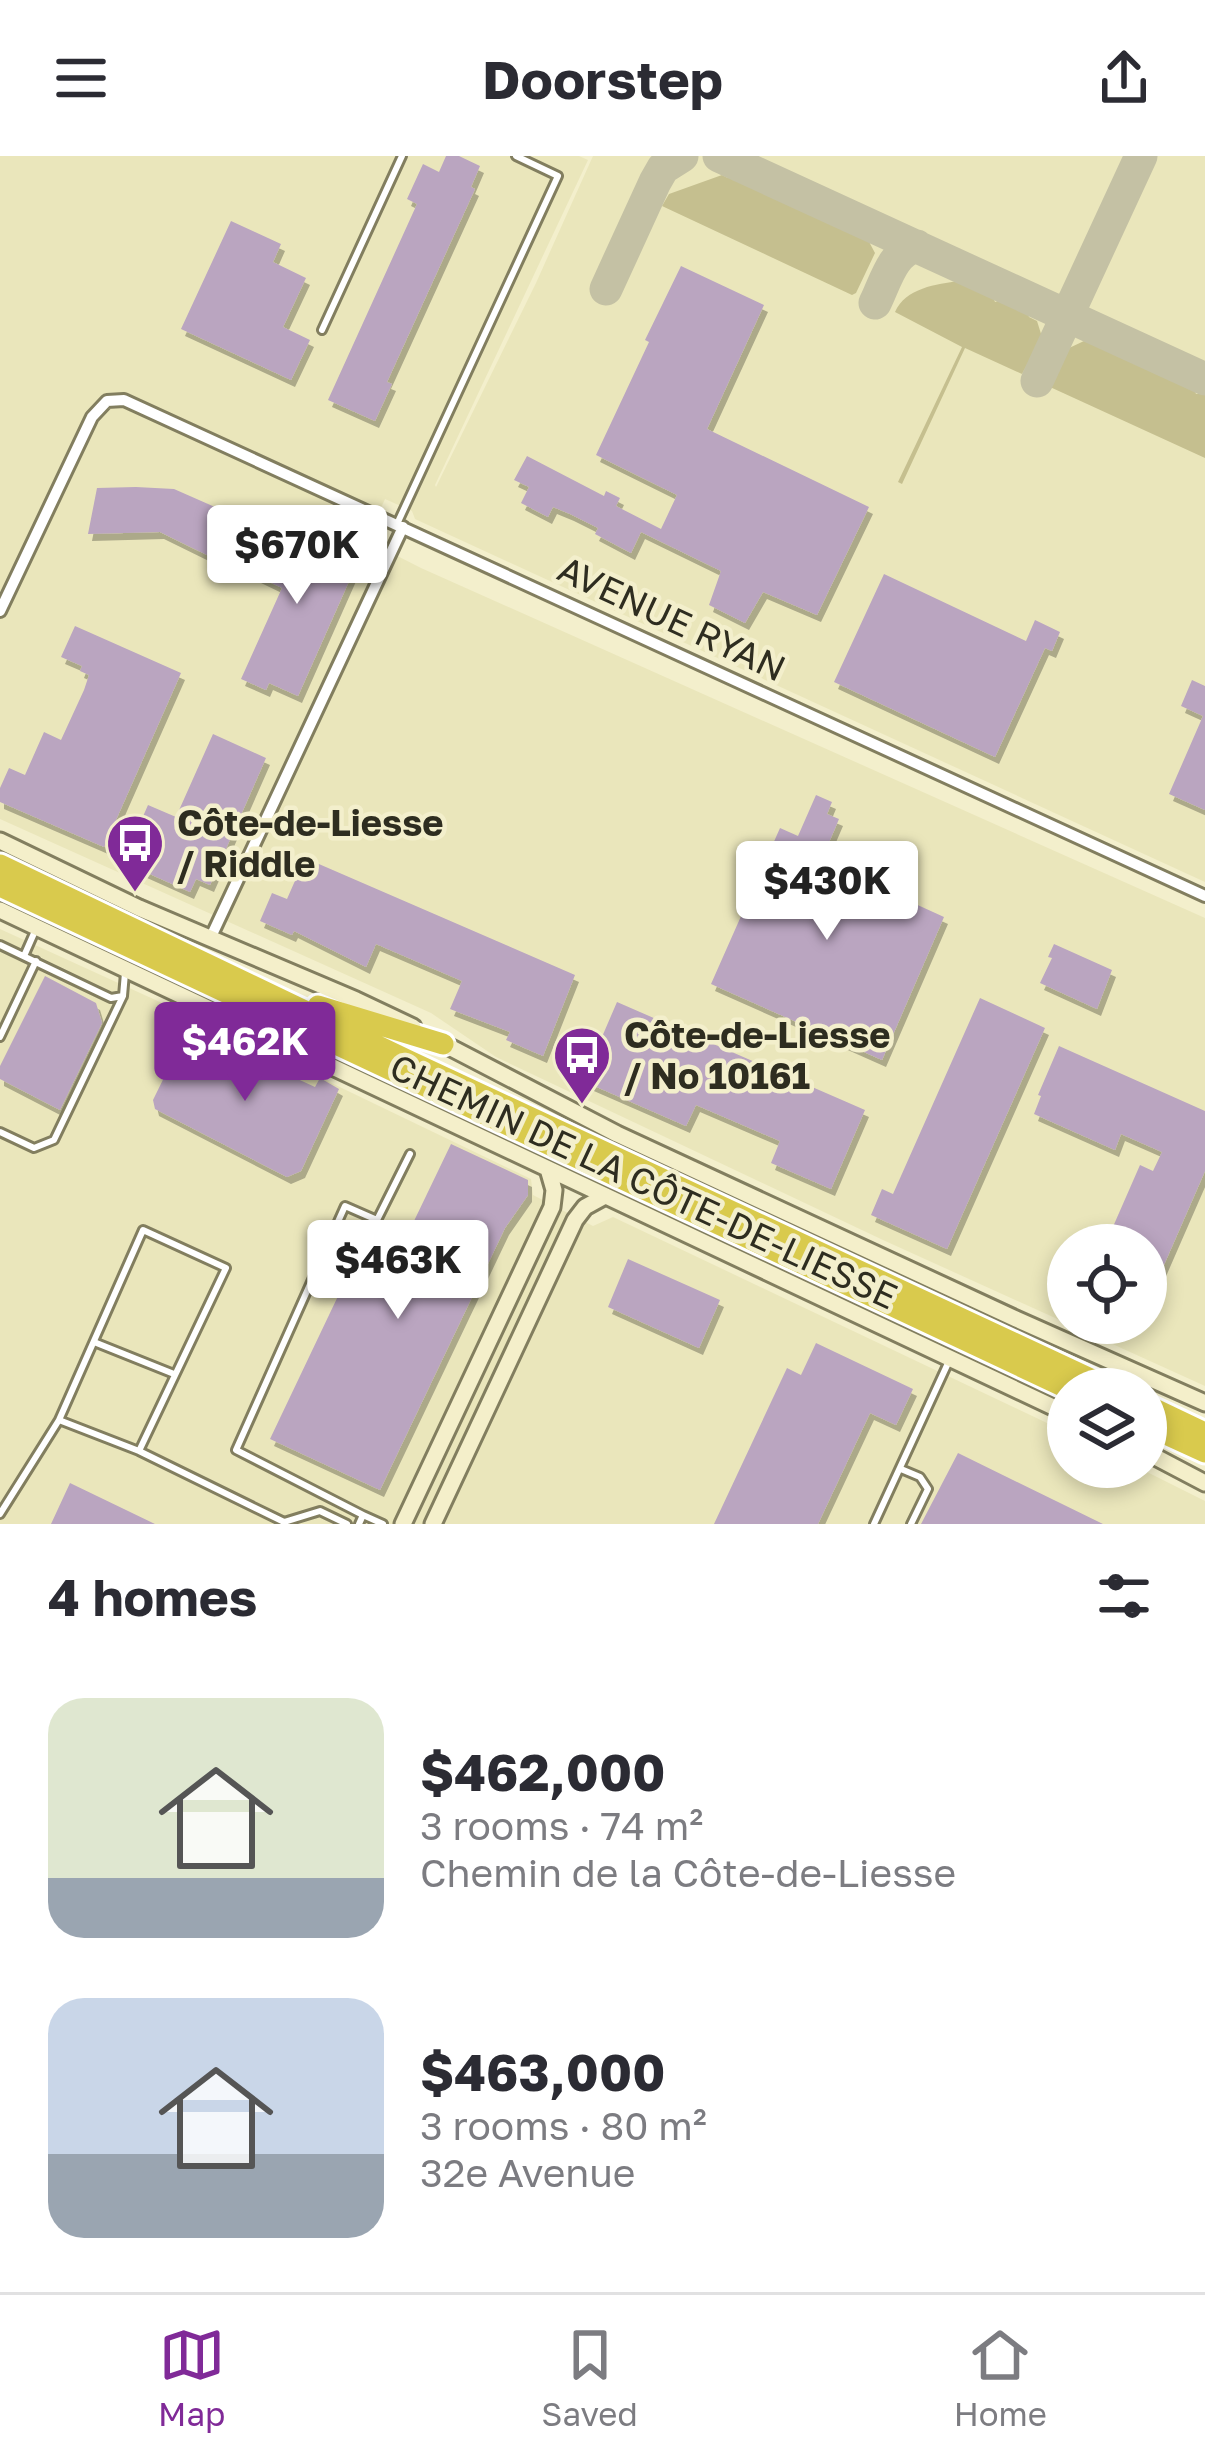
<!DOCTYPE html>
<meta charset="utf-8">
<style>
:root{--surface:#fff;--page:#f7f7f7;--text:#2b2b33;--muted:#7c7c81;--line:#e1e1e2;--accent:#802a98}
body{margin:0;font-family:"Golos Text",sans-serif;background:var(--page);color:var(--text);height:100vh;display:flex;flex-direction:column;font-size:45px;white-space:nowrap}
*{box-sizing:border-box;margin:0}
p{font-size:39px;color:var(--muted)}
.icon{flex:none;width:66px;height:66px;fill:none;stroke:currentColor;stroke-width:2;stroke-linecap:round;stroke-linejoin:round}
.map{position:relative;height:1368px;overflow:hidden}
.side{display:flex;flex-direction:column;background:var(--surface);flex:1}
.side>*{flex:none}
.tools{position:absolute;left:1047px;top:1068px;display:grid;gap:24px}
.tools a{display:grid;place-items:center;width:120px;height:120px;border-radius:50%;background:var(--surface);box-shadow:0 6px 18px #0003;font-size:60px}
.price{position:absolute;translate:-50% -102px;padding:0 27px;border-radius:12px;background:#fff;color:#222;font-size:39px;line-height:78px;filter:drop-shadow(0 3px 6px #0008)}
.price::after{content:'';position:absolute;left:50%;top:72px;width:36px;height:27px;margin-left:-18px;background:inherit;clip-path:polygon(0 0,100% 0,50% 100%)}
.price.current{background:var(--accent);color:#fff}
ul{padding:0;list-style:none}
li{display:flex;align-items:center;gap:36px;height:300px;padding:0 48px}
li span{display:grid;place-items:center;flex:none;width:336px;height:240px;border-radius:36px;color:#555}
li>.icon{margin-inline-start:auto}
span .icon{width:144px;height:144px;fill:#fffc;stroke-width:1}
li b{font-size:51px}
h2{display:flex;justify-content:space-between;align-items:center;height:144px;padding:0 48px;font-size:51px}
header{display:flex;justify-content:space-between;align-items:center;height:156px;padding:0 48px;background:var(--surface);font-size:54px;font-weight:700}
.dock{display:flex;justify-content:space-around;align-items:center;height:168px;border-top:3px solid var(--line);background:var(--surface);font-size:33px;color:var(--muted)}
.dock a{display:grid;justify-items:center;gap:6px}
.dock .current{color:var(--accent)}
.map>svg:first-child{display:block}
.built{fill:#eae6bb;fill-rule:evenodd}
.green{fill:#c5bf8f}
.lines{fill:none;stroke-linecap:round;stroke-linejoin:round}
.taxiway{stroke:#c4c1a4;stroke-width:33}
.building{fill:#baa5c0;filter:url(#shadow)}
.lane-casing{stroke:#827e5f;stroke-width:12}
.street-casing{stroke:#827e5f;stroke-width:16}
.secondary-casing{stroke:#827e5f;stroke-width:21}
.highway-casing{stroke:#fff;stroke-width:27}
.lane{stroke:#fff;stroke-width:6}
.street{stroke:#fff;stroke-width:10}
.secondary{stroke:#f4efca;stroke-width:15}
.highway{stroke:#d9ca4d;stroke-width:21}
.labels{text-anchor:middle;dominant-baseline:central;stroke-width:9;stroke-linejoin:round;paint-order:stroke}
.street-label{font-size:36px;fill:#2e2d20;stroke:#f3efcc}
.poi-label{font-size:36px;font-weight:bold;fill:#2e2d20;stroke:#f3efcc;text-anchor:start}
</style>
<header><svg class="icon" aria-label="menu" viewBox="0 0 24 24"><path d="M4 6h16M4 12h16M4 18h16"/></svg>Doorstep<svg class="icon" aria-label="share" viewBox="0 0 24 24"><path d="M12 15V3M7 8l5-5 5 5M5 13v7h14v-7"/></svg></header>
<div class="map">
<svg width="1205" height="1368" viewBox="0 0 1205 1368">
<defs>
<filter id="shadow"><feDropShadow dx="4" dy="7" stdDeviation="0" flood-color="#0004"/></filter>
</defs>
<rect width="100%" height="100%" fill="#f3efcc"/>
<path class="built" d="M0 0H579L588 4 435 329 436 331 536 127 593 0H1205V726L415 363 412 355 385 343 366 384 421 412 1205 762V1230L883 1084 496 901 431 857 0 663ZM1068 1089H1146V1167H1068Z
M0 773 219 873 531 1023 533 1039 593 1070 613 1061 1068 1277V1311H1137L1205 1345V1368H0Z"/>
<path class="green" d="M722 19 728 22 732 20 802 53 806 57 867 82 875 97 856 137 852 139 662 50 669 38Z
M959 125 993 141 995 146 1001 144 1027 156 1029 161 1037 165 1042 181 1022 218 965 192 902 328 898 326 962 191 895 156C905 132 937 128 959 125Z
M1084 185 1122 200 1127 205 1130 204 1194 233 1196 238H1205V302L1050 231 1067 193Z"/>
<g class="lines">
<path class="taxiway" d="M719 0 1205 223
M606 133 655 26 663 12 682 0
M875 147C886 125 892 96 917 90
M1037 225 1141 0"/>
</g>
<path class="building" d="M446 0H459L480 10 471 31 475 33 387 226 392 228 375 265 328 244 417 48 407 43 423 8 439 16Z
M231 65 281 88 273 106 306 122 283 171 310 184 291 224 181 173Z
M681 110 764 149 707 273 869 351 817 459 763 436 745 467 709 449 721 415 641 376 631 397 595 378 598 372 570 358 553 351 548 361 521 347 529 331 514 324 527 300 604 340 606 335 620 342 616 350 661 373 677 339 596 299 649 186 645 184Z
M136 331 174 333 249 366 230 401 218 396 215 403 160 376 88 378 97 332Z
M282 364 348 394 342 409 354 414 298 540 269 527 266 534 241 523 282 432 257 420Z
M884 418 1026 485 1035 464 1060 476 1052 495 1045 492 995 601 834 526Z
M75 470 181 517 104 691 0 646V632L9 612 25 619 44 576 61 584 84 534 89 519 80 515 82 510 61 501Z
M1192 524 1205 530V654L1169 638 1203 560 1181 550Z
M213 578 266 602 210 729 196 723 190 736 123 706 148 649 176 661Z
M816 639 832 646 827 658 839 663 821 705 944 761 882 904 711 828 780 672 798 680Z
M305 702 575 819 543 900 506 884 510 876 450 853 462 825 376 788 366 811 294 775 292 779 260 765 272 737 287 743Z
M1054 788 1112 814 1097 853 1040 827 1052 802 1048 801Z
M45 820 96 847 102 867 60 954 0 923V910Z
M980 842 1045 872 947 1093 871 1059 882 1033 893 1038Z
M617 846 865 954 831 1033 771 1007 780 985 696 949 686 970 583 925Z
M195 876 315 931 320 922 339 933 301 1015 287 1021 155 953 153 944 184 881Z
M1059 890 1205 955V1015L1146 1150V1089H1105L1140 1009 1153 1015 1162 996 1121 978 1115 994 1034 958 1041 940 1038 939Z
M451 988 528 1024V1039L505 1072 380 1334 270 1283 369 1075 402 1090Z
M628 1103 720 1144 699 1192 608 1151Z
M816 1187 913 1233 896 1269 870 1257 818 1368H714L787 1212 801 1219Z
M958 1297 1103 1368H921Z
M70 1327 155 1368H51Z"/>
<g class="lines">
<g class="lane-casing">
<path id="lane" d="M322 174 402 0
M397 368 558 20 516 0
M0 789 111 842 123 840 125 817
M24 800 35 775
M0 881 36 805
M0 976 34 992 54 984 123 840
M94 1186 174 1218
M59 1264 143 1074 226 1112 139 1295
M901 1313 920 1321 928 1333 911 1368
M0 1358 59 1264 139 1295 284 1366 320 1355 347 1368
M363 1359 236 1294 345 1050 377 1064 410 998
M359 1368 363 1359 383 1368
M874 1368 949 1205"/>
</g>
<g class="street-casing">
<path id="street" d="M0 455 92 261 107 245 124 244 1205 740
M210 783 403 371"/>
</g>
<g class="secondary-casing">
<path id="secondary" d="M0 685 139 752 356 844 413 871
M0 754 1068 1258
M434 883 617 978 1016 1163 1205 1247
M1146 1296 1205 1327
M403 1368 552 1051 554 1034 548 1013
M433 1368 575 1064 585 1051 605 1040"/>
</g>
<g class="highway-casing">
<path id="highway" d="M0 709 409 905 1112 1233
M0 730 1069 1233
M318 850 443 888
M1146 1249 1205 1277
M1146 1269 1205 1296"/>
</g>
<use href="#lane" class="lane"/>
<use href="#street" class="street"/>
<use href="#secondary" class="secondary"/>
<use href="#highway" class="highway"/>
</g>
<defs>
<g id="bus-pin" transform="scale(3)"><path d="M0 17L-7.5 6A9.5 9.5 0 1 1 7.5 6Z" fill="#802a98" stroke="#f3efcc"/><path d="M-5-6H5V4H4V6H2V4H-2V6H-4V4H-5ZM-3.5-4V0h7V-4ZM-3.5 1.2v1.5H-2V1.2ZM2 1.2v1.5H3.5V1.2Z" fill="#fff"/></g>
</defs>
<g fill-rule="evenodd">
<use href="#bus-pin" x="135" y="687"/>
<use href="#bus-pin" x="582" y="899"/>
</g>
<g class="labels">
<g class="street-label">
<text transform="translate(672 462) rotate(25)">AVENUE RYAN</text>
<text transform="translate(644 1025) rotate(25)">CHEMIN DE LA CÔTE-DE-LIESSE</text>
</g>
<g class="poi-label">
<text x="177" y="666">Côte-de-Liesse<tspan x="177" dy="41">/ Riddle</tspan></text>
<text x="624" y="878">Côte-de-Liesse<tspan x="624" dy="41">/ No 10161</tspan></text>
</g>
</g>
</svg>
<div class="tools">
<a><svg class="icon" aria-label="locate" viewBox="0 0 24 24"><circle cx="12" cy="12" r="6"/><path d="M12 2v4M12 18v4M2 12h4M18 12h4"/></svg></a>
<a><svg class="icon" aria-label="layers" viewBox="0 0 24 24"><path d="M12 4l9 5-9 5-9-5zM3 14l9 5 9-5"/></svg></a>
</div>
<b class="price" style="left:297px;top:451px">$670K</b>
<b class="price" style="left:827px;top:787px">$430K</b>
<b class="price current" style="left:245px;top:948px">$462K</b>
<b class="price" style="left:398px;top:1166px">$463K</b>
</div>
<section class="side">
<h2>4 homes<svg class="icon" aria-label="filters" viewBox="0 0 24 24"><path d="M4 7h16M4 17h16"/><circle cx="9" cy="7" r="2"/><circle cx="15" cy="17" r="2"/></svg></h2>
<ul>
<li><span style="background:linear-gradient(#dfe7d0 75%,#9aa5b1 0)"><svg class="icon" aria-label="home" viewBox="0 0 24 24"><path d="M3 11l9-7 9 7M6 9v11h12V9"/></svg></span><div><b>$462,000</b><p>3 rooms · 74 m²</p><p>Chemin de la Côte-de-Liesse</p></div></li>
<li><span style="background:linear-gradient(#c9d6e8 65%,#9aa5b1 0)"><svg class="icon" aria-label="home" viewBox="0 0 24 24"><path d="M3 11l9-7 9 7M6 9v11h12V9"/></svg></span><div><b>$463,000</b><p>3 rooms · 80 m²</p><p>32e Avenue</p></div></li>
</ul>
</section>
<nav class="dock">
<a class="current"><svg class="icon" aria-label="map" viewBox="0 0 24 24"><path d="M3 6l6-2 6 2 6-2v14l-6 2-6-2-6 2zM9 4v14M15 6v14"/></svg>Map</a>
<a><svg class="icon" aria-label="saved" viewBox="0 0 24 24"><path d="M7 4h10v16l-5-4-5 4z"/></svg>Saved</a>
<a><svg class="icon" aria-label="home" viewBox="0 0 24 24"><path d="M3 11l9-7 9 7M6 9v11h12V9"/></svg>Home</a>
</nav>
